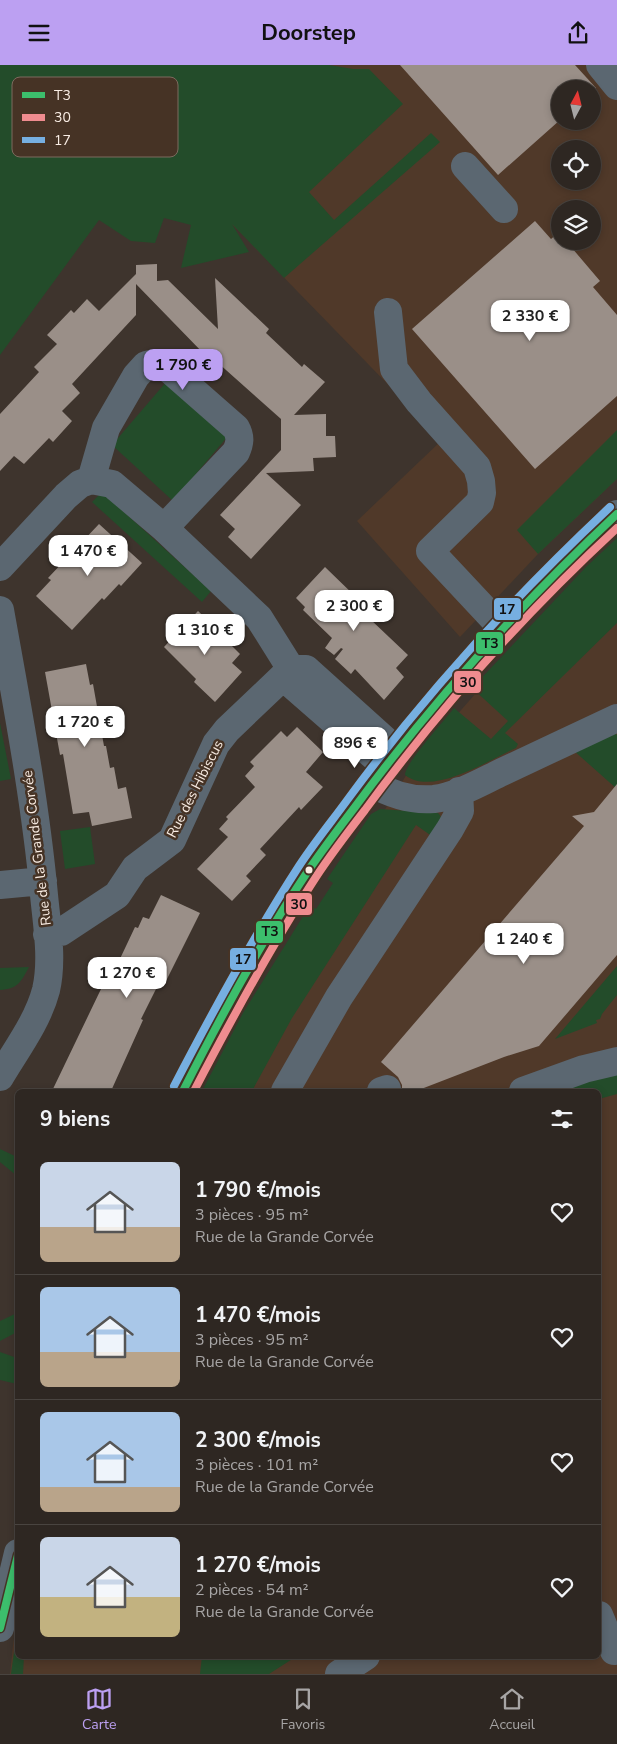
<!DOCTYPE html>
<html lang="fr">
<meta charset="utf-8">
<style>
:root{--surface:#2e2722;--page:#362f2a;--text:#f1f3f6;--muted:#a7a5a5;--line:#494440;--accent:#bca0f2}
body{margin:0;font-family:"Nunito Sans",sans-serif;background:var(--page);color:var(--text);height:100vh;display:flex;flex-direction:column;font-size:19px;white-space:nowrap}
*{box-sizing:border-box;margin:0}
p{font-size:16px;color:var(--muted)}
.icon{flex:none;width:28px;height:28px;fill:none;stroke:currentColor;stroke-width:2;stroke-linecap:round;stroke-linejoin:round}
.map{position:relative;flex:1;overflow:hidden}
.side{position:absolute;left:15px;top:1024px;width:586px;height:570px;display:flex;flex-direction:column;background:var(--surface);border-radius:8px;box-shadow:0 2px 8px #0003,0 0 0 1px var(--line)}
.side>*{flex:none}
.needle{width:32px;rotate:7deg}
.buttons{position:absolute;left:551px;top:15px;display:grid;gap:10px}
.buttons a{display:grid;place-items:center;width:50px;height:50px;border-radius:50%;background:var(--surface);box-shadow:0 2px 8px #0003,0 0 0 1px var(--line);font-size:25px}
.price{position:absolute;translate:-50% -42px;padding:0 11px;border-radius:10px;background:#fff;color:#222;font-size:16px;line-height:32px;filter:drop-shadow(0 1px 2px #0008)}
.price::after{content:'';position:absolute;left:50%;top:30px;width:15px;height:11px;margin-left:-8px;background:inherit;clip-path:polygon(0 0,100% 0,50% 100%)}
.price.current{background:var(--accent);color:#111}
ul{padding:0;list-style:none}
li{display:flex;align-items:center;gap:15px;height:125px;padding:0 25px}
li+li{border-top:1px solid var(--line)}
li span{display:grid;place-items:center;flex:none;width:140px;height:100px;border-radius:8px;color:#555}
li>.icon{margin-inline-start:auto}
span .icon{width:60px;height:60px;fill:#fffc;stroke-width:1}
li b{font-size:21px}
h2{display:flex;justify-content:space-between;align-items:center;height:60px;padding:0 25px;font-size:21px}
header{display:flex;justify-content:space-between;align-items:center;height:65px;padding:0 25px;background:var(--accent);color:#111;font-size:22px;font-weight:700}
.menu{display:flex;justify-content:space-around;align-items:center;height:70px;border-top:1px solid var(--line);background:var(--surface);font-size:14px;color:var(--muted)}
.menu a{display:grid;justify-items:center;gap:2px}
.menu .current{color:var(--accent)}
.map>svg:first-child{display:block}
.built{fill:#503929;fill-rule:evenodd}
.green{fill:#234c2a}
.building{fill:#9a8f88}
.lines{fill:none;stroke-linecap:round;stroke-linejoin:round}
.minor{stroke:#5b6771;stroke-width:28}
.bus-1-casing{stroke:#463325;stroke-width:11}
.bus-2-casing{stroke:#463325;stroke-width:11}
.bus-3-casing{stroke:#463325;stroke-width:11}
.bus-1{stroke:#3cbe6c;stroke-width:8}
.bus-2{stroke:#ef8c8f;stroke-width:8}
.bus-3{stroke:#76afe1;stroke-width:8}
.bus-dot{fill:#f9ede4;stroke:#463325;stroke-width:2}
.labels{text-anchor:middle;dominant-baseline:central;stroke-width:5;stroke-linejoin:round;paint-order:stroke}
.street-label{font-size:14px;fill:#f9ede4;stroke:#463325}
.key{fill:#463325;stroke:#7c6b5e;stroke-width:1}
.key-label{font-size:14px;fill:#f9ede4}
.line-badge{stroke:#463325;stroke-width:2}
.pale-badge-label{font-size:14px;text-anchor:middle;font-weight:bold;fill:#111}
</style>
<header><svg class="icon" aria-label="menu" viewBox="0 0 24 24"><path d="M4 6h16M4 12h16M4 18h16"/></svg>Doorstep<svg class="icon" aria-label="share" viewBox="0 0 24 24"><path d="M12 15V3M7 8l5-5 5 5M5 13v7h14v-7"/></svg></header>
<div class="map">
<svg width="617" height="1609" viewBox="0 0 617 1609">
<rect width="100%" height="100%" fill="#3e342d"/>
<path class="built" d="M210 0H617V414L538 489 460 572 357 456 442 375 154 79ZM560 24H592V56H560ZM560 84H592V116H560ZM560 144H592V176H560Z
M617 480V1609H10L13 1580 17 1553 18 1591H599V1026H210L412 701 534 562Z"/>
<path class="green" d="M0 0H329L353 4H369L403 39 309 127 334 155 431 68 440 77 284 213 232 159 249 187 181 203 191 160 164 153 155 178 131 176 99 155 0 290Z
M167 316 228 371 173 436 112 380Z
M617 365V414L538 489 517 465Z
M102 427 211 526 202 537 92 437Z
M617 473V558L505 668 518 679 516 683C489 695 432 732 405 710 405 698 445 655 454 643L491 674 508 656 472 623 586 502Z
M0 658 11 714 0 716Z
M611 666 617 670V724L573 685Z
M380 744 438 748C446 755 437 765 433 772L416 760 292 953 252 1026H202L243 948 310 840 316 844 333 818 327 814 371 749Z
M90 762 95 799 65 804 60 766Z
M617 901V930L602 949 600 954 596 955 597 958 555 974Z
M29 902C21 917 18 924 0 925V903Z
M617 1007V1029L599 1034V1026H555Z
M0 1084 17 1092V1111L0 1097Z
M17 1248V1267L0 1276V1256Z
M0 1287 17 1293V1319L0 1315Z
M17 1565 18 1591H24L23 1609H11Z
M202 1591H297L269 1609H200Z"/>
<path class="building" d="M400 0H575L596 23 592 26V24H560V55L498 110Z
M535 156 551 174 558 168 560 176H566L600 216 593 222 617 250V331L535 404 412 264Z
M157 199V216L168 215 218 264 215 213 269 264 266 268 302 302 304 299 325 317 294 350 326 349V371H335L336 392 313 393 314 406 266 408 301 440 251 494 228 472 235 464 220 450 281 385V354L217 297 215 299 205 290 136 219V250L72 319 80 328 62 346 72 356 53 377 49 373 24 399 14 391 0 406V349L39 307 34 302 57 279 47 270 71 245 74 248 87 234 99 246 136 209V216V200Z
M99 459 142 498 121 521 119 519 104 535 102 533 72 565 36 531 51 515 48 513Z
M325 502 359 535 365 527 381 545 370 554 408 590 396 603 404 612 384 635 355 604 351 609 335 594 343 584 341 583 334 590 325 583 332 573 303 545 305 542 296 533Z
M198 546 215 562 214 563 240 589 232 598 242 607 215 637 194 617 196 614 164 582Z
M86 599 90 620 93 619 104 681H106L110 703 114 702 118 724 126 722 132 753 92 761 89 747 73 749 63 689 60 690 45 607Z
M297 662 323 687 306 707 323 722 301 745 299 742 260 784 266 790 246 811 251 816 232 836 197 804 228 772 219 764 228 754 226 752 255 722 245 711 254 701 250 697 281 666 287 672Z
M617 719V890L539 981 504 992 416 1026H402V1020L398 1012 381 997 584 761 572 751 594 747Z
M161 830 200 848 164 920 159 918 141 954 143 955 111 1026H52L114 897 118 898 135 862 138 863 143 852 149 854Z"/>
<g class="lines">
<path class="minor" d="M600 0 617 21
M465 101 504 144
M388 247 394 304 419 337 477 402 481 416 482 428 480 437 430 486 502 563
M91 415 106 363 136 311 146 300 154 298 163 299 236 363C241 372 240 378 236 387L164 463
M0 502 66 431 80 419 91 415 112 419 164 463 259 553 291 604V619L385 701
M0 545C17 640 35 734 44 830 47 861 53 895 46 925 38 956 16 985 0 1012
M291 604H306L397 686
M371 718C390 729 412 736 434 734 457 731 481 717 502 707 540 689 579 671 617 653
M0 820 43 816
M47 869 61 867 117 830 135 803 172 775 216 679 227 665 291 604
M183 1026C221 951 262 877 308 806 321 787 335 769 348 751 427 641 517 540 617 449
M285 1026 339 932 450 764 460 746 459 726
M381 1026 387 1024
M523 1026 584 1004 617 996
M599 1550 614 1586
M0 1563 18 1488
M339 1609 366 1591"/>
<g class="bus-1-casing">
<path id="bus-1" d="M183 1026C221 951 261 876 308 806 323 784 339 763 355 742 433 636 521 539 617 449
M0 1563 18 1490"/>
</g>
<g class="bus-2-casing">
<path id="bus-2" d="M194 1026C232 953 271 881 316 812 331 789 348 767 365 745 440 643 524 549 617 463"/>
</g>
<g class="bus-3-casing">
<path id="bus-3" d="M174 1021C213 946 253 872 299 801 314 778 332 756 348 734 426 628 514 532 610 442"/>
</g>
<use href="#bus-1" class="bus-1"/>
<use href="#bus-2" class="bus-2"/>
<use href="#bus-3" class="bus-3"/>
</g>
<circle class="bus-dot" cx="309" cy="805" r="4.5"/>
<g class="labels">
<g class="street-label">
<text transform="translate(195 724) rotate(-63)">Rue des Hibiscus</text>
<text transform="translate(37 783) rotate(-97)">Rue de la Grande Corvée</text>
</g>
</g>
<rect x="12" y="12" width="166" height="80" rx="8" class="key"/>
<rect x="22" y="27" width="23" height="6" fill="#3cbe6c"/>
<rect x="22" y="49" width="23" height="7" fill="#ef8c8f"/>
<rect x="22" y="72" width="23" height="6" fill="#76afe1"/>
<g class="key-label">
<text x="54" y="35">T3</text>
<text x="54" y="57">30</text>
<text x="54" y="80">17</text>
</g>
<g class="line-badge">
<rect x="493" y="532" width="29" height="24" rx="5" fill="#76afe1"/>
<rect x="475" y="566" width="29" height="24" rx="5" fill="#3cbe6c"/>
<rect x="453" y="605" width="29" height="24" rx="5" fill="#ef8c8f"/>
<rect x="285" y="827" width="28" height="24" rx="5" fill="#ef8c8f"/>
<rect x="255" y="855" width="29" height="24" rx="5" fill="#3cbe6c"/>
<rect x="229" y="882" width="28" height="24" rx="5" fill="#76afe1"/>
</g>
<g class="pale-badge-label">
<text x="507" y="549">17</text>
<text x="490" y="583">T3</text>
<text x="468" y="622">30</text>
<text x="299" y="844">30</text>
<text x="270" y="871">T3</text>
<text x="243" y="899">17</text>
</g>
</svg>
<div class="buttons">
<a><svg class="needle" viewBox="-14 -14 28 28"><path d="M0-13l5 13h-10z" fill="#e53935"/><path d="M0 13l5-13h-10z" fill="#a7a5a5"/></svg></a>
<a><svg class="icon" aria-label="locate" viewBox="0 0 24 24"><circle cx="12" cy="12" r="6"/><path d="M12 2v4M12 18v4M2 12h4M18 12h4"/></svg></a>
<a><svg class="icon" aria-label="layers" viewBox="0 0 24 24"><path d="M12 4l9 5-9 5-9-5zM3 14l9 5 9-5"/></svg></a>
</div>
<b class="price" style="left:530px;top:277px">2 330 €</b>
<b class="price current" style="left:183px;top:326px">1 790 €</b>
<b class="price" style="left:88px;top:512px">1 470 €</b>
<b class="price" style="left:354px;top:567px">2 300 €</b>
<b class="price" style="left:205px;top:591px">1 310 €</b>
<b class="price" style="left:85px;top:683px">1 720 €</b>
<b class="price" style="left:355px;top:704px">896 €</b>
<b class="price" style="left:524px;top:900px">1 240 €</b>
<b class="price" style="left:127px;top:934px">1 270 €</b>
<section class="side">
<h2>9 biens<svg class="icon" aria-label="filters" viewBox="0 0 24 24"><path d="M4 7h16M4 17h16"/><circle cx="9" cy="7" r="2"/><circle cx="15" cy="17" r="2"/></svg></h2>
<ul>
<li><span style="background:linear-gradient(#c9d6e8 65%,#b9a48a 0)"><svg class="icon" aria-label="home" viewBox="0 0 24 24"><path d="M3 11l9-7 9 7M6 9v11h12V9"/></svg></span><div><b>1 790 €/mois</b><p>3 pièces · 95 m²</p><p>Rue de la Grande Corvée</p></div><svg class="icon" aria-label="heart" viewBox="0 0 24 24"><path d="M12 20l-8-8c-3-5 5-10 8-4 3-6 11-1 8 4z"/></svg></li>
<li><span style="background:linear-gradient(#a9c7e8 65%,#b9a48a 0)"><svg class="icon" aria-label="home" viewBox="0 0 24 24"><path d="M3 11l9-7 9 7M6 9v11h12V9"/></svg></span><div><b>1 470 €/mois</b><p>3 pièces · 95 m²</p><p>Rue de la Grande Corvée</p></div><svg class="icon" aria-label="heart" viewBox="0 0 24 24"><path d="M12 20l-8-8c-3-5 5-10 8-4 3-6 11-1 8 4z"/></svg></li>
<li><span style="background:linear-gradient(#a9c7e8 75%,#b9a48a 0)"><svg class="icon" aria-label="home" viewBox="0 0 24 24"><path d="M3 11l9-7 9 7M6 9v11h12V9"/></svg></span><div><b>2 300 €/mois</b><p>3 pièces · 101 m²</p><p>Rue de la Grande Corvée</p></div><svg class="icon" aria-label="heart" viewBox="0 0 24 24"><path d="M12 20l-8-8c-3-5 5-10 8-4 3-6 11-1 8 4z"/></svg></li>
<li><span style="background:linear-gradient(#c9d6e8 60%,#c2b280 0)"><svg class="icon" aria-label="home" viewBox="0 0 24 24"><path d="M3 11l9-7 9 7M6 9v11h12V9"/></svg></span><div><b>1 270 €/mois</b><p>2 pièces · 54 m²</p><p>Rue de la Grande Corvée</p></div><svg class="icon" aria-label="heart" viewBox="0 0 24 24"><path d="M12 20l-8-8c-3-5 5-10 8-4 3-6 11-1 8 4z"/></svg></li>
</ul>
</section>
</div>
<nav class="menu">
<a class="current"><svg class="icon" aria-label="map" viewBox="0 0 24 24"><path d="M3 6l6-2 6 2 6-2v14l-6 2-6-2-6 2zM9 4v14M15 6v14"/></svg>Carte</a>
<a><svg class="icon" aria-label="saved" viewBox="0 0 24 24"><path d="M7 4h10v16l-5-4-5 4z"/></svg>Favoris</a>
<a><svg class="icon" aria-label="home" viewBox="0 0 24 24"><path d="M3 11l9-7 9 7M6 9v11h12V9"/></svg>Accueil</a>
</nav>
